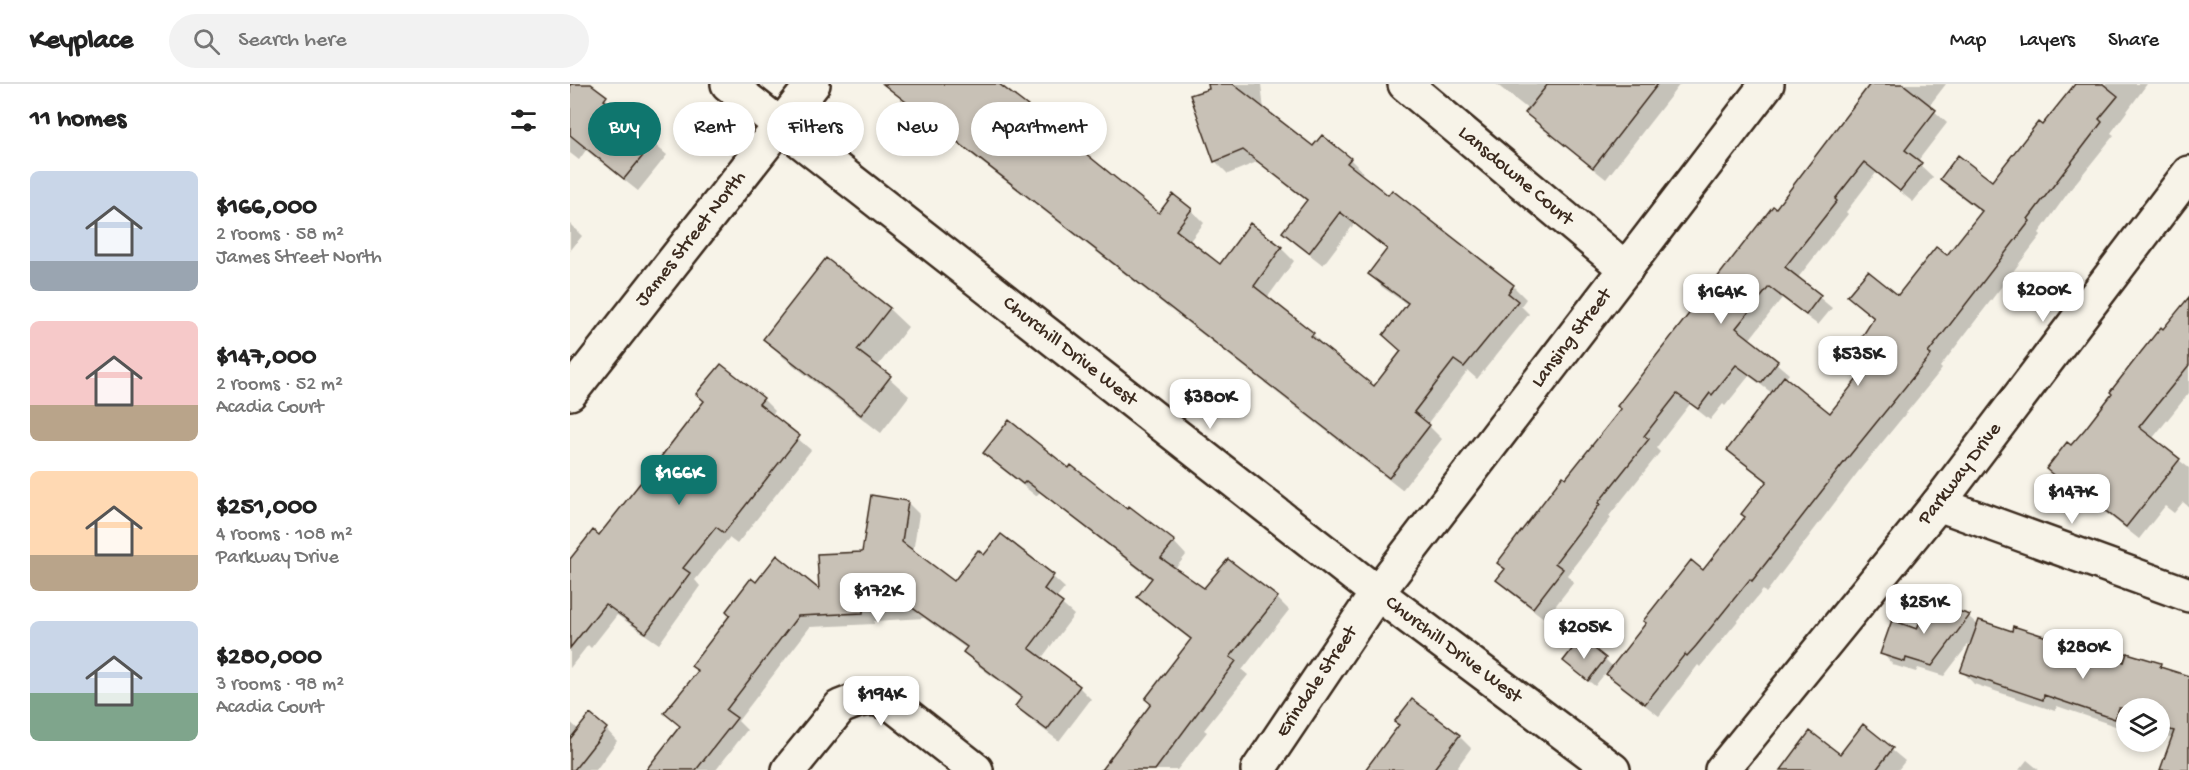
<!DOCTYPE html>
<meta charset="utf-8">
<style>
:root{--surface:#fff;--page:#f2f2f2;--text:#222;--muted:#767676;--line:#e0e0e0;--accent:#0f766e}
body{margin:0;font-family:"Gochi Hand",sans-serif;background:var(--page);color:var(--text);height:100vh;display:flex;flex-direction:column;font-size:22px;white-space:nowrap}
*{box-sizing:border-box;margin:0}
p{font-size:20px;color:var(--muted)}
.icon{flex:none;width:33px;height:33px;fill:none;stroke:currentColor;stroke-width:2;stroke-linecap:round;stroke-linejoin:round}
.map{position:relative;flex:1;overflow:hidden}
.sheet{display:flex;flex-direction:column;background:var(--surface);width:570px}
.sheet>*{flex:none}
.top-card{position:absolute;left:18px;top:18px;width:570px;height:54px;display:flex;gap:12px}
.controls{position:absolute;left:1546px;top:614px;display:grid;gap:12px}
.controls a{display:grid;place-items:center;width:54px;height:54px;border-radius:50%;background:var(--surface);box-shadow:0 3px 9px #0003;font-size:30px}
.price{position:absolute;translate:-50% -51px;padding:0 14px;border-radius:12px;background:#fff;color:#222;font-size:20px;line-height:39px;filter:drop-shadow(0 2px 3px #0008)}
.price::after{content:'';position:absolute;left:50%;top:36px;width:18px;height:14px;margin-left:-9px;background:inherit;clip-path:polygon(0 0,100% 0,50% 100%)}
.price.selected{background:var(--accent);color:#fff}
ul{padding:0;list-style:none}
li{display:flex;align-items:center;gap:18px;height:150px;padding:0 30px}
li span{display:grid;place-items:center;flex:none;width:168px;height:120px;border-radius:9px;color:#555}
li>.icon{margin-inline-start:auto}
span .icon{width:72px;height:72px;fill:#fffc;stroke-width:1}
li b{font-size:26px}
h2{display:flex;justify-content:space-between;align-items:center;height:72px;padding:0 30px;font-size:26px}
.pill{padding:0 21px;border-radius:27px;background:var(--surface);box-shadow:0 3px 9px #0003;font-size:21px;line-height:54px}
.pill.selected{background:var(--accent);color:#fff}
header{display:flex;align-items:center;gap:36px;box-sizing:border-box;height:84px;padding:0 30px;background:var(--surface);border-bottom:2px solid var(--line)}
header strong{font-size:28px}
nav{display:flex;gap:33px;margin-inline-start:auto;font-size:21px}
.search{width:420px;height:54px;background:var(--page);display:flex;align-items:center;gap:15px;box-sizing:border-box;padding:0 21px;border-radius:33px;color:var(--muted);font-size:22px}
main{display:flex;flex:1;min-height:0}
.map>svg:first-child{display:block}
.shadow{fill:#0003}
.building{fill:#c8c1b6;stroke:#3b2a1e;stroke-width:1.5}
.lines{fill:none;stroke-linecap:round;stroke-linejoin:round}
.minor-casing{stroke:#3b2a1e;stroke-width:38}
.minor{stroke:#f7f3e8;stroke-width:33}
.labels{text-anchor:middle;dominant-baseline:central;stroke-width:5;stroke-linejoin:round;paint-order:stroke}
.street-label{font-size:20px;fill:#3b2a1e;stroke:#f7f3e8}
</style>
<header>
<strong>Keyplace</strong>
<div class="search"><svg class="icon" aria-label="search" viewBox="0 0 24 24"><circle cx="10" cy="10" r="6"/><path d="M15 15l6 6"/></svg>Search here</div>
<nav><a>Map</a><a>Layers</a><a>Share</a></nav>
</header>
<main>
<section class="sheet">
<h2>11 homes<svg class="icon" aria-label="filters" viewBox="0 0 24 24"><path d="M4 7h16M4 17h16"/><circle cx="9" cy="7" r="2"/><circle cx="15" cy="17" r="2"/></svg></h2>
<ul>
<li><span style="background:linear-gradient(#c9d6e8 75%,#9aa5b1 0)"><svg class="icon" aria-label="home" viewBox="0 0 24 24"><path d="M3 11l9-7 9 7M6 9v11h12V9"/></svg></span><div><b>$166,000</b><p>2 rooms · 58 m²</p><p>James Street North</p></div></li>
<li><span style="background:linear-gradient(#f6c9c9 70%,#b9a48a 0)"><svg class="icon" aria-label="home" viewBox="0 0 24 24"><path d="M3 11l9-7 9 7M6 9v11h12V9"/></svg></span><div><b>$147,000</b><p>2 rooms · 52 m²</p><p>Acadia Court</p></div></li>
<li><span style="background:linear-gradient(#ffd9b3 70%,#b9a48a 0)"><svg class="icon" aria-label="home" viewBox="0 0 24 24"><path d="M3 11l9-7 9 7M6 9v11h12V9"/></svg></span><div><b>$251,000</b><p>4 rooms · 108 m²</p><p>Parkway Drive</p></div></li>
<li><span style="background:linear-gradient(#c9d6e8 60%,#7fa58c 0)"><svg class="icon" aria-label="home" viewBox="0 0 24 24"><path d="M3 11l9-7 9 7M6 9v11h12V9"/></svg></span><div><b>$280,000</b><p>3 rooms · 98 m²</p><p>Acadia Court</p></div></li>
</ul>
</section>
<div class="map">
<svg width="1619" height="686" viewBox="0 0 1619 686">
<rect width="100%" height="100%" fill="#f7f3e8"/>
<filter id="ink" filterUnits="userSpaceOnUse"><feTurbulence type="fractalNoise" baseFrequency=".0167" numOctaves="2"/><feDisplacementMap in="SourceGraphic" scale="12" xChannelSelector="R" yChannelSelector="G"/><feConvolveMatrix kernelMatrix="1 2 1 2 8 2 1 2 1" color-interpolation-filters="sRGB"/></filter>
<g filter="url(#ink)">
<path class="shadow" d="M0 0H18L49 26 47 29 97 71 68 107 16 66 9 76 0 69Z
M339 0H427L478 39 491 52 589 132 603 112 621 126 634 139 619 158 650 182 711 164 724 177 697 214 743 250 755 263 754 264 804 304 832 268 815 251 838 221 812 203 800 190 817 166 784 140 753 181 727 161 714 148 738 118 687 78 658 90 645 77 656 0H691L694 26 743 65 752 53 780 75 793 88 790 91 819 113 822 108 943 202 956 215 951 222 959 230 907 295 898 287 857 340 872 355 832 406 342 24 330 12Z
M926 0H1110L1036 95 969 42 957 29 959 26Z
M1301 0H1376L1359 22 1377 39 1347 78 1363 93 1343 118 1306 89 1276 128 1278 130 1227 195 1262 224 1248 241 1212 214 1179 256 1219 290 1215 295 1260 331 1296 287 1281 273 1305 236 1279 212 1328 213 1377 174 1412 129 1384 107 1372 95 1422 99 1473 43 1507 0H1577L1541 49 1544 51 1500 106 1469 149 1471 151 1370 283 1372 285 1288 388 1196 509 1193 506 1130 583 1128 581 1089 632 1050 602 1036 588 1025 602 1001 583 1035 575 1043 583 1133 489 1177 433 1198 399 1159 365 1202 309 1179 292 1155 322 1153 320 1140 336 1120 320 1086 364 1090 368 1039 432 1041 434 997 491 1004 498 975 535 940 508 928 496 935 486 929 479 997 396Z
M0 140 12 152 0 167Z
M1619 215V309L1582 355 1619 384V423L1613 418 1604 429 1595 422 1569 455 1531 425 1529 428 1478 385 1501 363Z
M319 225 338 243 307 283 339 312 311 349 214 274 195 255Z
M193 315 205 327 201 332 241 366 167 460 159 454 125 496 130 502 89 560 47 531 21 564 18 561 0 584V481L29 453Z
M415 369 499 386 604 458 616 471 605 485 635 506 707 514 719 526 672 586 678 591 634 646 637 648 607 686H533L582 620 622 557 582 526 569 513 582 496 470 408 466 412 427 381Z
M337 418 349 430 343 468 384 499 414 473 431 452 483 493 495 504 486 515 504 531 471 575 509 603 521 615 489 657 458 634 447 622 452 615 406 580 395 568 397 565 354 534 304 537V540L240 543 168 637 177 646 146 686H78L111 643 96 629 129 588 186 500 251 508 293 469Z
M1380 523 1384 528 1399 533 1409 542 1555 580 1590 581 1595 586 1619 598V686H1592L1603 654 1590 650V624H1557V646L1487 622 1485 627 1404 600 1392 587 1404 553 1374 592 1348 584 1346 588 1323 581 1312 569 1348 547Z
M0 638 9 646 36 645 47 657 26 686H0Z
M1293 642 1335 677 1328 686H1227L1219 678 1270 672Z
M889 652 901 664 885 686H797L822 654Z
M1457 676 1469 686H1449Z"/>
<path class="building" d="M0 0H21L37 12 34 16 85 57 54 95 0 51Z
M313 0H429L479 38 478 39 589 129 603 110 622 125 606 146 650 180 680 139 712 163 684 202 744 249 741 252 804 302 831 267 813 251 838 219 798 190 817 165 770 128 739 169 712 148 737 116 673 66 644 78 620 11 639 5 638 0H663L743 62 752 51 781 74 777 79 818 111 822 106 944 201 938 209 948 217 894 283 884 276 844 328 860 341 819 394Z
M978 0H1088L1023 84 955 29Z
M1300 0H1333L1366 26 1335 66 1352 79 1330 107 1294 78 1265 115 1267 117 1215 183 1251 211 1236 231 1199 203 1166 244 1208 277 1191 299 1166 281 1142 311 1140 309 1128 325 1107 310 1074 352 1079 355 1028 419 1030 420 985 479 993 485 963 524 926 496 935 485 927 479 993 392 996 394 1051 325 1047 322 1203 122 1206 124Z
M1505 0H1533L1548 12 1529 35 1532 38 1458 135 1460 137 1358 269 1361 271 1276 376 1182 497 1180 495 1126 562 1117 572 1115 570 1075 620 1036 590 1076 539 1073 537 1121 476 1133 486 1175 433 1171 430 1197 397 1157 366 1214 292 1260 329 1295 285 1279 273 1304 234 1277 212 1298 187 1328 211 1366 163 1377 171 1412 127 1370 95 1388 71 1422 97 1468 38 1472 41Z
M256 174 320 224 287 266 321 292 291 331 193 255Z
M1619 213V281L1569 343 1610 375 1556 443 1518 413 1515 417 1476 385 1497 358 1501 361 1515 345 1542 310 1540 308 1571 268 1591 243 1593 245Z
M151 280 194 314 189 320 230 352 154 449 146 443 113 484 120 489 76 549 35 520 0 564V475L23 446 29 451 90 374 134 317 126 310Z
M439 336 499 384 501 381 557 425 559 422 605 457 591 474 634 504 658 475 708 513 660 573 666 577 585 686H531L581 620 575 615 621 555 567 513 582 494 456 397 453 400 413 369Z
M301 411 338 417 332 458 384 497 408 466 414 471 431 450 484 491 474 505 493 519 459 564 510 602 477 646 445 622 452 613 393 568 397 563 341 523 293 525V529L228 532 156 626 167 634 126 686H76L110 642 94 629 128 587 121 582 160 531 156 527 181 494 186 498 207 471 249 505 247 470 292 468Z
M1358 514 1380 522 1379 524 1400 531 1362 582 1336 574 1335 578 1310 570 1322 536 1347 545Z
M1409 536 1442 547 1443 542 1554 578 1557 569 1591 579 1590 583 1619 592V686H1590L1604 647 1590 643V624H1549L1545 635 1474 611 1473 616 1390 588Z
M1011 554 1036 574 1018 597 993 577Z
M842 615 890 651 863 686H795L829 641 824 638Z
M20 630 37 644 4 686H0V655Z
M1293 640 1323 664 1306 686H1211L1240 647 1270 670Z"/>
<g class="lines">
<g class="minor-casing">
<g id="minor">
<path id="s1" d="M158 0 807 509 1043 686"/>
<path id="s2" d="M835 0 1056 185"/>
<path id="s3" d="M0 309 243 0"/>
<path d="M1368 420 1619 511"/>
<path d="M219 686 270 623 288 616 304 614 322 620 406 686"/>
<path id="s4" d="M688 686 807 509 1197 0"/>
<path id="s5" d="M1152 686 1368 420 1619 89"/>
</g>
</g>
<use href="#minor" class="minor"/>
</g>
</g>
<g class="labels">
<g class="street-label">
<text stroke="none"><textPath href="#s2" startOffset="144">Lansdowne Court</textPath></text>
<text stroke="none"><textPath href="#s3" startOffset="196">James Street North</textPath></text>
<text stroke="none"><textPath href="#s4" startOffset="534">Lansing Street</textPath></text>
<text stroke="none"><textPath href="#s1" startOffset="434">Churchill Drive West</textPath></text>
<text stroke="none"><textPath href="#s5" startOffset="380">Parkway Drive</textPath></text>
<text stroke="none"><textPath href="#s1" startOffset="920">Churchill Drive West</textPath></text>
<text stroke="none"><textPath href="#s4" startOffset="106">Erindale Street</textPath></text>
</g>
</g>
</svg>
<div class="controls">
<a><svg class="icon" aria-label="layers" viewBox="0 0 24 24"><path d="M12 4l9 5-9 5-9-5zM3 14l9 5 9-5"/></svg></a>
</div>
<b class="price" style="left:1473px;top:239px">$200K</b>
<b class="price" style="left:1151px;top:241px">$164K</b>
<b class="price" style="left:1288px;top:303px">$535K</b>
<b class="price" style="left:640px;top:346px">$380K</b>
<b class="price selected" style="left:109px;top:422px">$166K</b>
<b class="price" style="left:1502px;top:441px">$147K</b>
<b class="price" style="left:308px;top:540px">$172K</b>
<b class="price" style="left:1354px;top:551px">$251K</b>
<b class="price" style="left:1014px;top:576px">$205K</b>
<b class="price" style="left:1513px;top:596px">$280K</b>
<b class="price" style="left:311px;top:643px">$194K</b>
<div class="top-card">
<a class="pill selected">Buy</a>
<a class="pill">Rent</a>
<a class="pill">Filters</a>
<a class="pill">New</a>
<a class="pill">Apartment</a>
</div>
</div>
</main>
